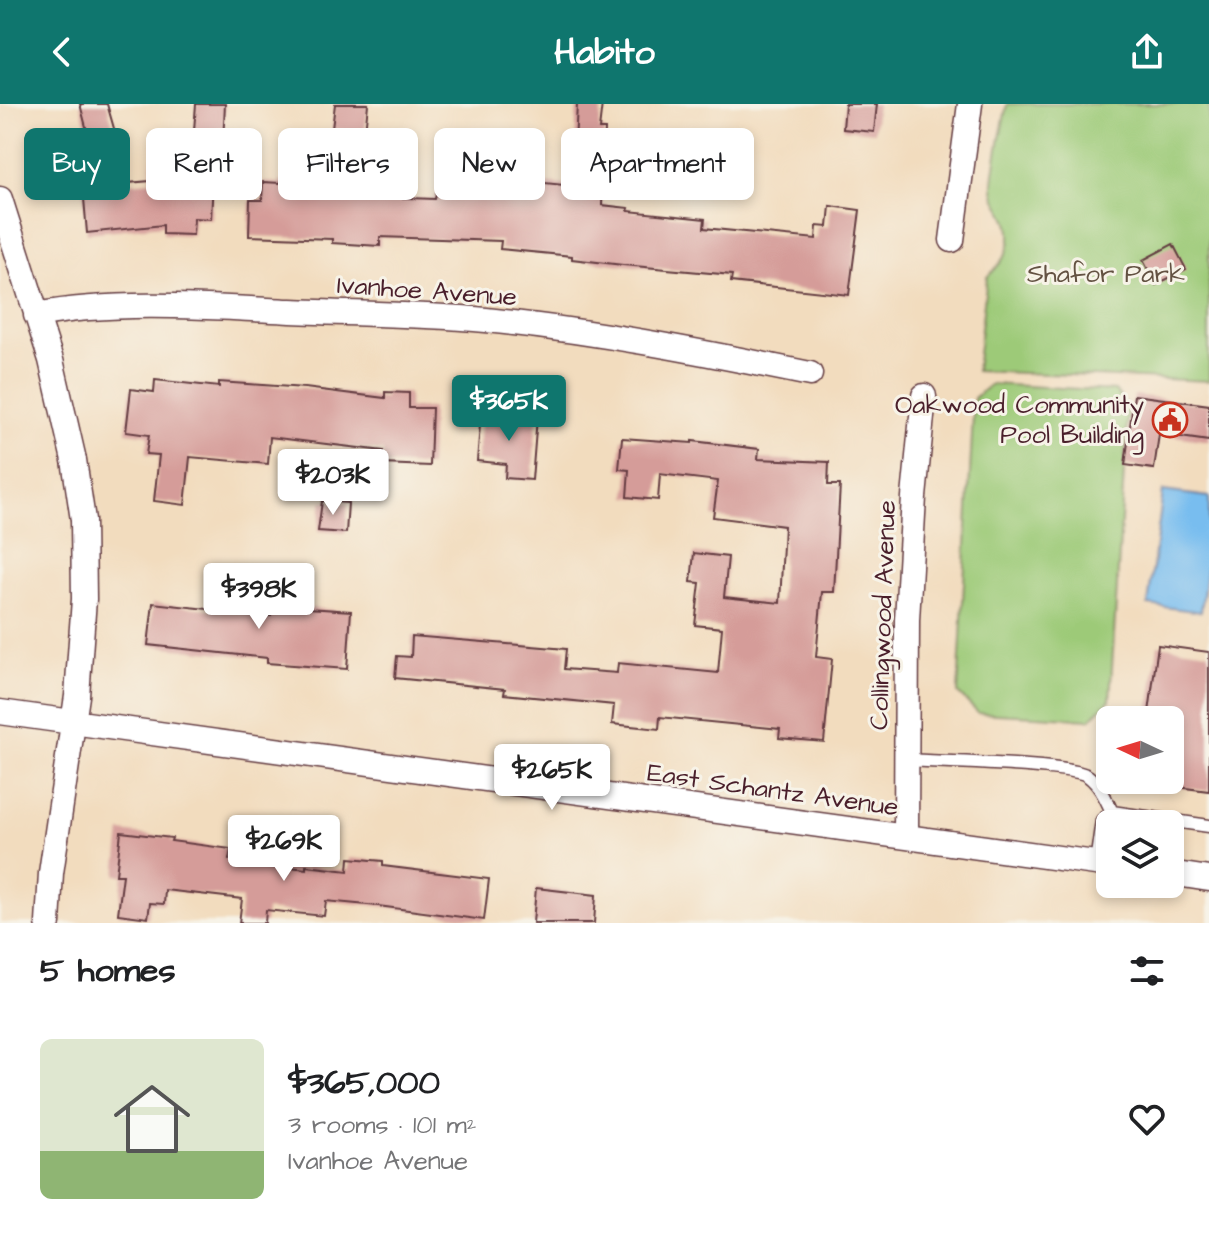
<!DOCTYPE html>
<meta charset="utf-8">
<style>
:root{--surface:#fff;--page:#f2f2f2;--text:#202124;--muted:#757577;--accent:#0f766e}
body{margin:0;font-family:"Architects Daughter",sans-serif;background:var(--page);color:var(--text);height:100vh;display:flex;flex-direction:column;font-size:30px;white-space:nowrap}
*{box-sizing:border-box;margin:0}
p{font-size:26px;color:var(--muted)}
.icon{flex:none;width:44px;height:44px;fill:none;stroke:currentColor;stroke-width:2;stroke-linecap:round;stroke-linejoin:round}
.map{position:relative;height:819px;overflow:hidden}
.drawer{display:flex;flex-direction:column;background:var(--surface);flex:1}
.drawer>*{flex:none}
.banner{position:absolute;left:24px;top:24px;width:800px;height:72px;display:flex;gap:16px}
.needle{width:52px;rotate:274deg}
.controls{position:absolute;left:1096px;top:602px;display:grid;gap:16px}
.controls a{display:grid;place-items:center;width:88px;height:88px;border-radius:12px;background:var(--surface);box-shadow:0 4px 12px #0003;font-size:40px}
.price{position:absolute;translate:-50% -68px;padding:0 18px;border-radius:8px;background:#fff;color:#222;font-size:26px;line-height:52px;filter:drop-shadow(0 2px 4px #0008)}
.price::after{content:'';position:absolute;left:50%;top:48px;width:24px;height:18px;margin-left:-12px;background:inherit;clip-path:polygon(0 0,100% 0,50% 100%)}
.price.selected{background:var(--accent);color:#fff}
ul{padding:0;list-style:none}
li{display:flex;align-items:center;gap:24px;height:200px;padding:0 40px}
li span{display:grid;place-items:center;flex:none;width:224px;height:160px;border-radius:12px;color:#555}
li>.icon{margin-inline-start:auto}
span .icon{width:96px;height:96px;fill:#fffc;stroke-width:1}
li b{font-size:34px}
h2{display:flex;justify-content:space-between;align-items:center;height:96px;padding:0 40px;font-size:34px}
.tag{padding:0 28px;border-radius:12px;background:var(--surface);box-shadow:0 4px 12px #0003;font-size:28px;line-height:72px}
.tag.selected{background:var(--accent);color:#fff}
header{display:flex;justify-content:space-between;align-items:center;height:104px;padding:0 40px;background:var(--accent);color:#fff;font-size:36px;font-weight:800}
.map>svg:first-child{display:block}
.green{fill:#9dca78;stroke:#747452;stroke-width:2}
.water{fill:#78bdef;stroke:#616e8d;stroke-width:2}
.building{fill:#d59c99}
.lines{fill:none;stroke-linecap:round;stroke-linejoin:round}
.service-casing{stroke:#633b41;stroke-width:15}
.minor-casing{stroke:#633b41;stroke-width:27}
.service{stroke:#fff;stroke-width:12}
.minor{stroke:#fff;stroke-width:24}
.labels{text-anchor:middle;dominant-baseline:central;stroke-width:6;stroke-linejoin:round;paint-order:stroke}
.park-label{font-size:26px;fill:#635242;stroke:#f7f3e8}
.street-label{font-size:26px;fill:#4a1f2b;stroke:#f7f3e8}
.poi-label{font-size:26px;fill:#4a1f2b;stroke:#f7f3e8;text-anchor:end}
</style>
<header><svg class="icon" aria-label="back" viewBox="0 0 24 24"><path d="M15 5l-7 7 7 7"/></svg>Habito<svg class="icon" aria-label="share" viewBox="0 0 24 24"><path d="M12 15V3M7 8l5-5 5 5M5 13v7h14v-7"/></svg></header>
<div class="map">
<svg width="1209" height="819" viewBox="0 0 1209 819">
<rect width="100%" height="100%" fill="#f7f3e8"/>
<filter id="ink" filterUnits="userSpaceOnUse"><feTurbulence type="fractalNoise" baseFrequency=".0125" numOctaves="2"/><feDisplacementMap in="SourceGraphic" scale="16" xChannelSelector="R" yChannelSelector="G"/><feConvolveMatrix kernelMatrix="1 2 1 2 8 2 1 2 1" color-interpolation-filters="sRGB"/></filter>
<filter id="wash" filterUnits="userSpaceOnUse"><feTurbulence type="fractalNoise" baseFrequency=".006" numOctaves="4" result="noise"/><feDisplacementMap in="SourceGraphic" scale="32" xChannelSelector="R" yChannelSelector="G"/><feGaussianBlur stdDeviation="1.8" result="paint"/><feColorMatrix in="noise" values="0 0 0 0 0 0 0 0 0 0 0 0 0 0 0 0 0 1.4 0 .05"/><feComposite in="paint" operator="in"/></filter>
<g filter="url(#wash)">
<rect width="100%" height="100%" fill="#f2dcbe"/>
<path class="green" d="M1007 0H1209V277L976 267 987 173C1005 157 1017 138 1006 113 1000 101 992 94 993 79 995 53 1002 26 1007 0Z
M991 280 1115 287 1128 302 1110 596 1090 615 978 609 958 589 974 294Z"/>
<path class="water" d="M1163 387 1209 393V462H1207L1201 508 1148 501Z"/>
<g id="blocks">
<path class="building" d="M80 0H107L117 35 91 42Z
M196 0H225L223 37H215L211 115 194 114 193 131 163 130V121L87 129 83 83 150 77 152 52 192 54Z
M335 0H368L365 28 332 25Z
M577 0H602L599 25H605L602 101 629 104 628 107 705 115 704 124 816 135 817 122 828 123 830 102 860 106 849 191 731 178 732 171 623 161 572 155V152L500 145 501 137 380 133V142L332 139V135L249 132 250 96H262L263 78 280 79V77L383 83 382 93 435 95 436 90 505 92 507 75 573 82Z
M845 0H877L874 28 843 25Z
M1173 140 1186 165 1156 181 1143 156Z
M155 276 219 283V278L305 284 385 294V288L409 289V304H432L430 362 382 360 383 347 270 333 268 360 190 353 185 401 154 397 159 351 146 350 149 331 126 328 131 285 154 288Z
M1134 291 1209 301V337L1159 330 1154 365 1125 361Z
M481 309 537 313 532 376 505 374 506 360 477 357Z
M622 334 692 339V337L759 345 758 355 829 358 828 381H840L834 488H822L816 553 832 555 824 638 779 634 780 625 660 613 659 625 612 620 614 601 504 590 505 585 395 574 397 552 411 553 412 532 566 545 564 565 617 569 618 559 718 569 722 524 695 521 700 479 691 478 694 449 728 453 724 493 780 499 784 422 713 413 718 377 660 370 658 396 627 393 629 366 619 365Z
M322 397 348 399 346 429 318 427Z
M274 475 296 477 294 503 351 507 347 565 267 559V554L148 541 153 499 271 512Z
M1158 541 1209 548V687L1170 682V616H1148Z
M121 728 172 734 171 737 231 745 229 756 306 765V762L348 767 349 754 383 757V762L489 775 484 816 378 802 326 797 324 812 266 806 265 819H239L242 795 165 786 164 800 150 799 148 814 118 810 123 771H116Z
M536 784 596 791 594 819H533Z"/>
</g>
</g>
<g filter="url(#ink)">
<use href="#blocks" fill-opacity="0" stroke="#633b41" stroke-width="2"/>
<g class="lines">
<g class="service-casing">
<path id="service" d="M906 656C935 658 1073 660 1088 672 1100 681 1106 695 1112 708
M1096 759 1102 716 1112 708 1209 722"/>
</g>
<g class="minor-casing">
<path id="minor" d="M0 95 51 256 74 356 83 416 84 495 77 592 51 769 48 819
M952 136 970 0
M36 211C118 196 208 203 291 207 356 210 422 210 486 216 595 227 703 248 810 270
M0 608 1110 761
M906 733 907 516 914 393 924 292
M1170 769 1209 775"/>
</g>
<use href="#service" class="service"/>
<use href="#minor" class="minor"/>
</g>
</g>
<defs>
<g id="civic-ring" transform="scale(1.8)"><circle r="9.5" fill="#f7f3e8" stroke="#c8321e" stroke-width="1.5"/><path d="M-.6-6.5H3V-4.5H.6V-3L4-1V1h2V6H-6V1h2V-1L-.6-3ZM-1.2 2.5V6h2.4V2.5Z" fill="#c8321e"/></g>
</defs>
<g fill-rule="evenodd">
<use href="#civic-ring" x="1170" y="316"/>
</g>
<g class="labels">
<g class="park-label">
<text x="1106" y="170">Shafor Park</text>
</g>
<g class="street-label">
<text transform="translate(427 187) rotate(4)">Ivanhoe Avenue</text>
<text transform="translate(883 511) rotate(-88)">Collingwood Avenue</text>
<text transform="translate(773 686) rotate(8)">East Schantz Avenue</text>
</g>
<g class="poi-label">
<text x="1144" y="301">Oakwood Community<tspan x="1144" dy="30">Pool Building</tspan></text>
</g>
</g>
</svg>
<div class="controls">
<a><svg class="needle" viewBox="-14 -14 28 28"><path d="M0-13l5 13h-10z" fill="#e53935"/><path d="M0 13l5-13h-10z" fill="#757577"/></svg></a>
<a><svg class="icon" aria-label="layers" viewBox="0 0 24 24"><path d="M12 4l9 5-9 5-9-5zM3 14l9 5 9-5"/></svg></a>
</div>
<b class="price selected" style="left:509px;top:339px">$365K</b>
<b class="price" style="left:333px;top:413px">$203K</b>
<b class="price" style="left:259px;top:527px">$398K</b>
<b class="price" style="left:552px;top:708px">$265K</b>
<b class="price" style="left:284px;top:779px">$269K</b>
<div class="banner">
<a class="tag selected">Buy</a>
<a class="tag">Rent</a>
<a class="tag">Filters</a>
<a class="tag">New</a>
<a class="tag">Apartment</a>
</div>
</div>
<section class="drawer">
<h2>5 homes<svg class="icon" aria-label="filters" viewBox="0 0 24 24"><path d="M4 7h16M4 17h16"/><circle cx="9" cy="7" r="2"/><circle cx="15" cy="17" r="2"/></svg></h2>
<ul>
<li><span style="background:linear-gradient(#dfe7d0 70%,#8fb573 0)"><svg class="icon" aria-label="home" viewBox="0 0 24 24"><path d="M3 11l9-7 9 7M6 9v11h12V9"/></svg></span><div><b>$365,000</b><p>3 rooms · 101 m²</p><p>Ivanhoe Avenue</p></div><svg class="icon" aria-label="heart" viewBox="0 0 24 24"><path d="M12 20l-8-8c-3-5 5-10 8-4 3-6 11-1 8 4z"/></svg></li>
</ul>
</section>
